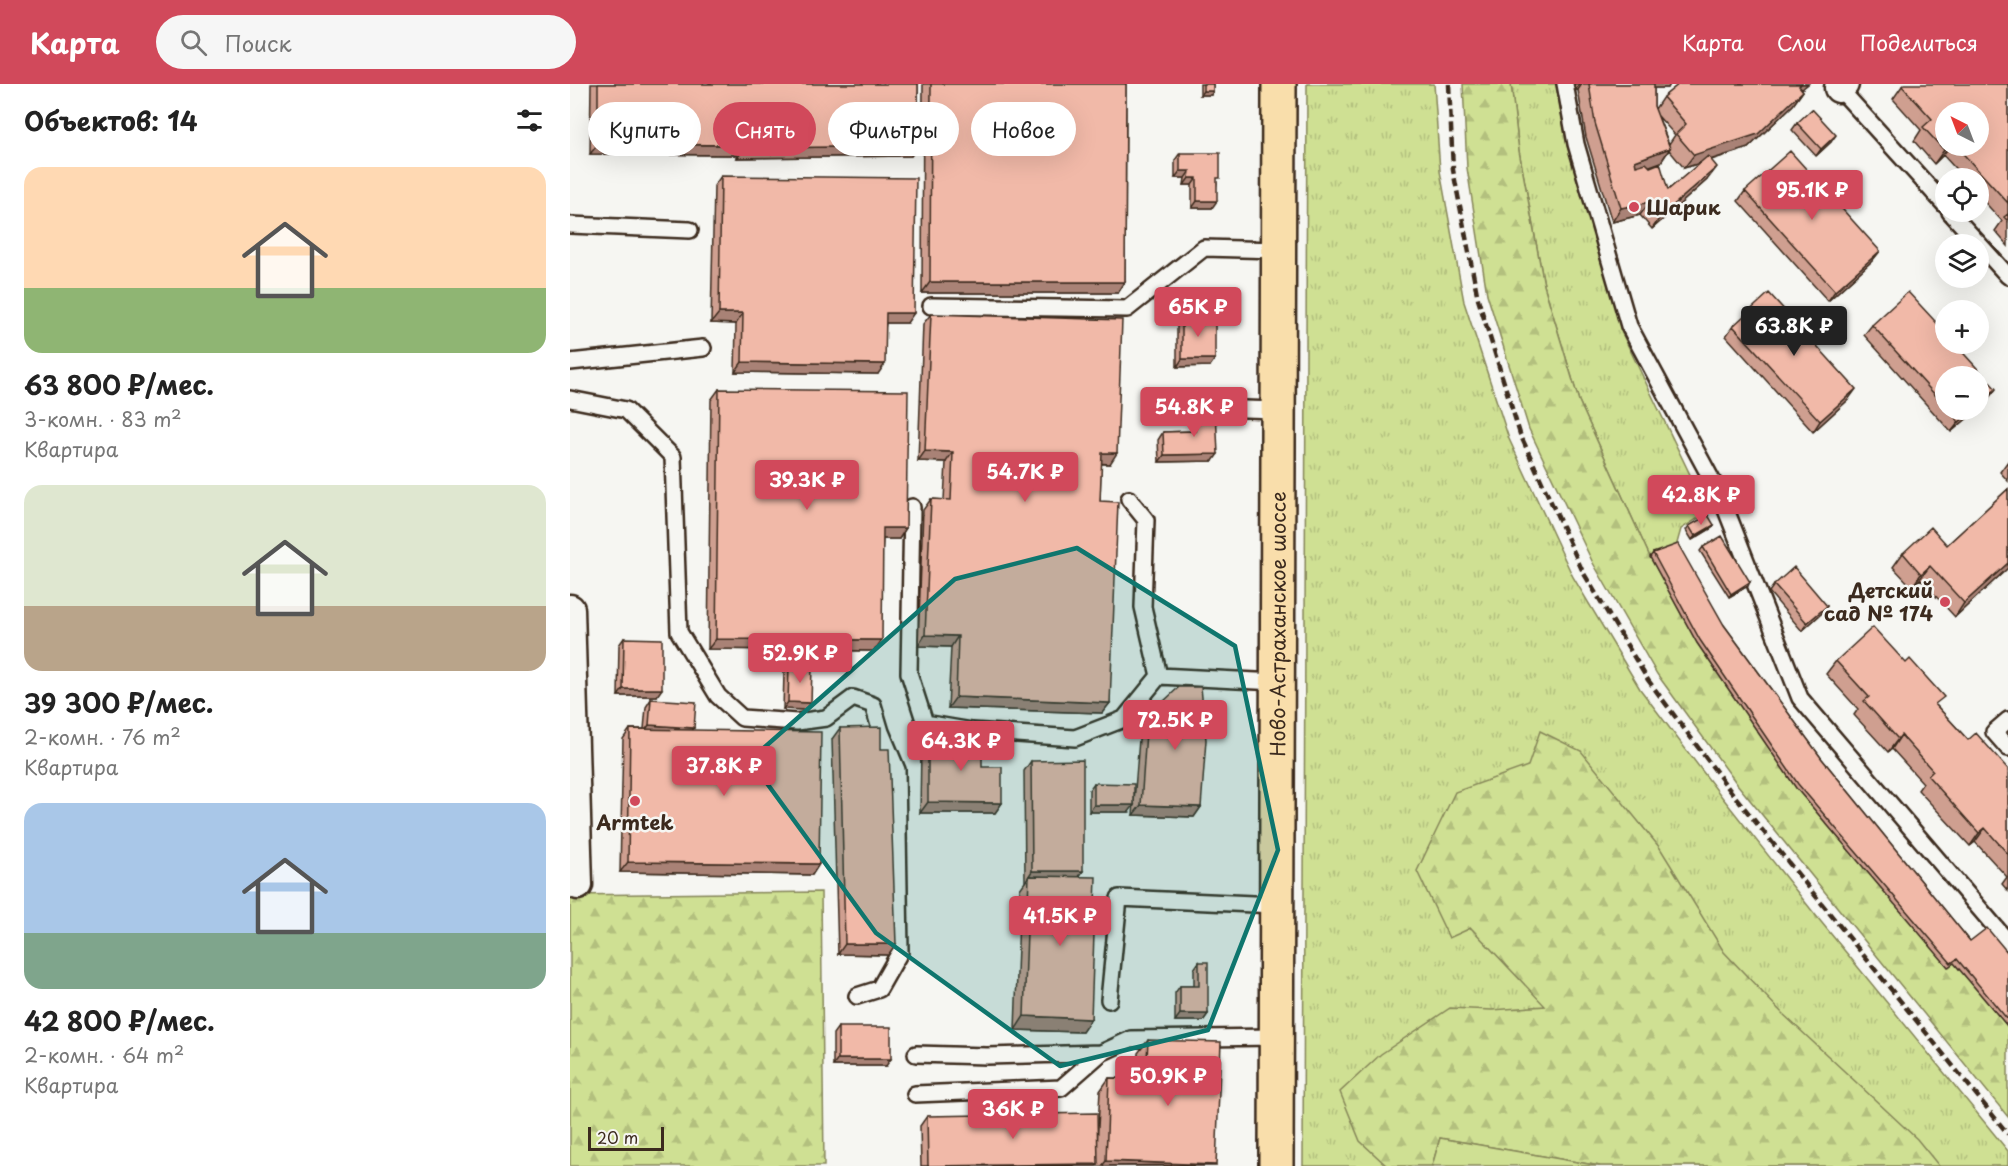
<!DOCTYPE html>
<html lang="ru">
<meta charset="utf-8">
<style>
:root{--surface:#fff;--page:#f6f6f6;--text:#222;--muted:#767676;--accent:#d1495b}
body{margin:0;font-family:"Playpen Sans",sans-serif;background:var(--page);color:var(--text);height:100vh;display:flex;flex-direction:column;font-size:22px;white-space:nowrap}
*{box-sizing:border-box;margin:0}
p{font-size:20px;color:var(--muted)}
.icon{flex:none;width:33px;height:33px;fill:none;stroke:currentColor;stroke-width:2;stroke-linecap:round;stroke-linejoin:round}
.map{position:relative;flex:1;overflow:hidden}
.details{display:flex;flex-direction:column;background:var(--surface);width:570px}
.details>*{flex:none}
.banner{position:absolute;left:18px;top:18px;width:570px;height:54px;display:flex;gap:12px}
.needle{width:39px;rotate:318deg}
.buttons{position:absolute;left:1365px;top:18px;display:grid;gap:12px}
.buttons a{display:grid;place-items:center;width:54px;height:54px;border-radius:50%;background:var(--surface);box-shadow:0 6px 24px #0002;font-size:30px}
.scale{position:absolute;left:18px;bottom:15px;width:76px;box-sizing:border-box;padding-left:6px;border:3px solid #3b2a1e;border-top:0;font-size:16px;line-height:21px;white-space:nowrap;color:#3b2a1e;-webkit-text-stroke:4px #f6f6f2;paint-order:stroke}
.price{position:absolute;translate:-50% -51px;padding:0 14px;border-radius:6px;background:var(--accent);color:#fff;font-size:20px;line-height:39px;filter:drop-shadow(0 2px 3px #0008)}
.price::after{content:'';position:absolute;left:50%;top:36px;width:18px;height:14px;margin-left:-9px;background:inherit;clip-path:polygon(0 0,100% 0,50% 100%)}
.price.selected{background:#222;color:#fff}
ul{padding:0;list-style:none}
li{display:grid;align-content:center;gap:12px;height:318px;padding:0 24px}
li span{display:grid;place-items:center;height:186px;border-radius:18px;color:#555}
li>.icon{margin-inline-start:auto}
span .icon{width:108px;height:108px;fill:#fffc;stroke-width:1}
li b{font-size:26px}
h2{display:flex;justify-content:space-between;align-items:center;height:72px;padding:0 24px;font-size:26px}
.tag{padding:0 21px;border-radius:27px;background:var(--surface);box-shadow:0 6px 24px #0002;font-size:21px;line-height:54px}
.tag.selected{background:var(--accent);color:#fff}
header{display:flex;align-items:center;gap:36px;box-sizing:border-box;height:84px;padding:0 30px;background:var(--accent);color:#fff}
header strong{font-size:28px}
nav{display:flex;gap:33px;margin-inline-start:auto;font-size:21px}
.search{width:420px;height:54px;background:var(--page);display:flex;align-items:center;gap:15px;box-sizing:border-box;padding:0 21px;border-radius:33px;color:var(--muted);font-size:22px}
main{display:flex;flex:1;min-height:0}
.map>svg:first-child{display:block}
.grass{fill:url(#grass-tufts);stroke:#858558;stroke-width:1.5}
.forest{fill:url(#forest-firs);stroke:#858558;stroke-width:1.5}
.pitch{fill:#cfe093;stroke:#858558;stroke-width:1.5}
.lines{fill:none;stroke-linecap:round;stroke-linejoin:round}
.lane-casing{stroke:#3b2a1e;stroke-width:20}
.street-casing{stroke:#3b2a1e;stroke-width:33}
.primary-casing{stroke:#3b2a1e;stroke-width:38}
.lane{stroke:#f6f6f2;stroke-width:15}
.street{stroke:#f6f6f2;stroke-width:28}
.primary{stroke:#f9deab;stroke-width:33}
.rail{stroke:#3b2a1e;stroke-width:4.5;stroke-dasharray:9 4.5;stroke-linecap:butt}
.wall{fill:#cf9f90;stroke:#3b2a1e;stroke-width:1.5;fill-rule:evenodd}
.shaded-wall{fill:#a98276;stroke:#3b2a1e;stroke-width:1.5}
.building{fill:#f1b9a8;stroke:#3b2a1e;stroke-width:1.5}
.marked{fill:#0f766e;fill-opacity:0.2;stroke:#0f766e;stroke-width:4.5;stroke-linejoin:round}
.poi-dot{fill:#d1495b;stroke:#f6f6f2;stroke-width:2}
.labels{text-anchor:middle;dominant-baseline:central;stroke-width:5;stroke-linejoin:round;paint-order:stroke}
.poi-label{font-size:20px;font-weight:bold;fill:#3b2a1e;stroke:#f6f6f2;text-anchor:start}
.street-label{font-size:20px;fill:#3b2a1e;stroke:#f6f6f2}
</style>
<header>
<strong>Карта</strong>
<div class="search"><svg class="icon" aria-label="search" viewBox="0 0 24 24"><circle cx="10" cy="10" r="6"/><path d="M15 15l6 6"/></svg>Поиск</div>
<nav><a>Карта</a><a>Слои</a><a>Поделиться</a></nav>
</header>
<main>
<section class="details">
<h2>Объектов: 14<svg class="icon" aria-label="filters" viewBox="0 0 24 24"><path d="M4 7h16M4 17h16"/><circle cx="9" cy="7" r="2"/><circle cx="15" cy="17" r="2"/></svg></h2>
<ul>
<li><span style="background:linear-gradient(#ffd9b3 65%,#8fb573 0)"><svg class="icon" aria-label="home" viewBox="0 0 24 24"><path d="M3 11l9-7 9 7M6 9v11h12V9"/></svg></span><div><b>63 800 ₽/мес.</b><p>3-комн. · 83 m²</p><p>Квартира</p></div></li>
<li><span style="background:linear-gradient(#dfe7d0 65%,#b9a48a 0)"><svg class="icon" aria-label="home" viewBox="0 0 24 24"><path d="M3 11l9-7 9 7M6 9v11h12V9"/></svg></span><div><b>39 300 ₽/мес.</b><p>2-комн. · 76 m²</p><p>Квартира</p></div></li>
<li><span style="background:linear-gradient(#a9c7e8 70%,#7fa58c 0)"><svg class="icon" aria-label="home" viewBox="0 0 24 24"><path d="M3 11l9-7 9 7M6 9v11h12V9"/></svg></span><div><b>42 800 ₽/мес.</b><p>2-комн. · 64 m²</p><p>Квартира</p></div></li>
</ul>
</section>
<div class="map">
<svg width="1438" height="1082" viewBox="0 0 1438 1082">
<defs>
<pattern id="grass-tufts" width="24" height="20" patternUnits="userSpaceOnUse" patternTransform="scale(1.5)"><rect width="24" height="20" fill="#cfe093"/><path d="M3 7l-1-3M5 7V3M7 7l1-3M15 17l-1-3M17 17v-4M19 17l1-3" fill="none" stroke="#b3c07e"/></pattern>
<pattern id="forest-firs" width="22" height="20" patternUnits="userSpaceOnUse" patternTransform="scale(1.5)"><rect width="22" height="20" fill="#cfe093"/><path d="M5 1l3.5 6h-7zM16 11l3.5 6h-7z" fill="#b3c07e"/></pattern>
</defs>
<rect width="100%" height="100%" fill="#f6f6f2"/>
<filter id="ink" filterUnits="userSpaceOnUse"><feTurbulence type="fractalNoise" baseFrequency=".0167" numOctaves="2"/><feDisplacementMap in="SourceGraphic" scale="12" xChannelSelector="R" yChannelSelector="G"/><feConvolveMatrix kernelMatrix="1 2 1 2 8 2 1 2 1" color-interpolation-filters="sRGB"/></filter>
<g filter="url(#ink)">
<path class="grass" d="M737 0H864L870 87 894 218 939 355 1003 493 1070 605 1152 713 1243 828 1438 1067V1082H1030L870 1054 862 1082H733Z
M941 0H986L997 61 1038 185 1051 247 1138 428 1111 445 1106 463 1080 473 1009 317 974 201 949 67Z"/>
<path class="forest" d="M893 0H941L949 67 974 201 1009 317 1080 473 1127 559 1226 704 1379 883 1384 879 1438 943V1033L1167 700 1087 590 1023 479 959 345 917 210 897 84Z
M970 647 1011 667 1090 764 1154 868 1213 930 1347 1055 1369 1082H1030L870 1054 862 1082H817L790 1057 770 1008 811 970 880 924 922 926 975 922 901 844 879 854 847 787 885 708 958 682Z
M251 808 254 1082H0V811Z"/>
<path class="pitch" d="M870 1054 1030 1082H862Z"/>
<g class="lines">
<g class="lane-casing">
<path id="lane" d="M995 0 1006 60 1059 242 1151 413 1230 614 1438 858
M1269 4 1376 122
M1380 128 1438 192
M0 141 120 146
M361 222 557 225 634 164 708 166
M0 278 133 264
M0 315 56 326 103 373 109 548 148 612 172 634 227 638 256 634 283 614 303 621 311 648 327 686 330 868 309 905 287 912
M591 320 641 324 708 326
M342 423 339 589 355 639 402 647 505 654 554 635 589 592 573 523 576 436 559 415
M589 592 706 598
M1438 636 1424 648 1438 664
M539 916 549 814 706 821
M346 970 417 972 531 969
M345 1010 491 1004 531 969 561 955 705 953"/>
</g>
<g class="street-casing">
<path id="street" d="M1269 4 1274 0
M0 525 8 801"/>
</g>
<g class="primary-casing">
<g id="primary">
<path id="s1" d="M706 1082 709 0"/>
</g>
</g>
<use href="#lane" class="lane"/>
<use href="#street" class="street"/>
<use href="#primary" class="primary"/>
<path class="rail" d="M879 0 883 86 908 215 950 350 1013 488 1078 596 1159 705 1438 1050"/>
</g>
<path class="wall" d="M21 0H348V62L341 72 167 74V71L20 70Z
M353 0H556L555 198 548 209H352Z
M630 0H643V7L641 11H630Z
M1004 0H1100L1098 4H1084V22L1085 25 1093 13 1109 0H1238L1231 5 1233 7 1223 21 1178 64 1141 76 1137 96 1082 145 1070 131 1042 138 1016 53 1008 6H1005ZM1088 32 1105 51 1099 60ZM1099 66 1114 84 1130 79 1098 106 1079 82 1091 78Z
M1438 0V162L1425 147 1432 137 1408 111V94H1394L1373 71 1364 80 1344 57 1351 46 1323 15 1332 2ZM1408 28V62H1376Z
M1227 39 1261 58 1246 72 1222 46Z
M610 69 647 99 642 124H622V101H614L615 94H605V76Z
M151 92 337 239H316L308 290 165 288 166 240 141 239 144 102Z
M1175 107 1310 167 1302 177 1258 217 1168 117Z
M361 230 540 380H531L530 417 540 619 532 629 378 624 381 563 348 562 353 426 361 415 374 416 376 378 348 377 353 240Z
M612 232 640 282 607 283V239Z
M1302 241 1418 315 1376 292V326H1407L1381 348 1294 251Z
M1163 242 1278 316 1243 348 1156 252Z
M149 305 336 444 329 455H313L304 567 138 565 141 316Z
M626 328 643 377 589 378 588 356 593 348 621 347V335Z
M1438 377V397L1430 388Z
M1438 405V484L1385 533 1350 495 1342 503 1323 483 1333 469 1377 461Z
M1144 441 1142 444 1122 456 1116 446 1119 442Z
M1133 463 1178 502 1159 513 1130 467Z
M1083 469 1154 541 1252 675 1400 857 1438 869V943L1384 879 1378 883 1226 704 1127 559 1080 473Z
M1204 501 1257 522 1252 529 1232 547 1199 508Z
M54 554 87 612H48L49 561Z
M1266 577 1367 622 1398 656 1438 685V807L1432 800 1437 793 1405 758 1400 762 1348 706 1353 699 1322 665 1318 668 1284 631 1288 625 1256 590Z
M219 582 236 626 213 625 214 589Z
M81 615 123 646 249 780 242 791 50 788 53 655 60 645H74L76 623Z
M577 633 631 723 624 733 563 731 570 643Z
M270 644 311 665 318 871 268 870 262 655Z
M358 653 412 683 432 719 425 729H350L351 664Z
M461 677 513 787 509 793 521 935 512 948 445 946 450 805 455 798 454 687Z
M524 699 559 728H519V706Z
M629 878 638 930 633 937H605V909L610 902H624V885Z
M268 943 316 982H263V950Z
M578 956 646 1082H351L350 1042 357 1032 527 1061 530 1007 539 994 567 995 568 969Z"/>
<path class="shaded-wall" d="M1010 0H1012L1008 6H1005Z
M1077 0H1100L1098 4H1074Z
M1231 0H1238L1219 16 1229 2Z
M633 7H643L641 11H630Z
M1233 7 1223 21 1178 64 1114 84 1124 71Z
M1266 51 1261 58 1246 72 1251 65Z
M28 60 175 61 167 71 20 70Z
M348 62 341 72 167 74 175 64Z
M1379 62H1380L1373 71 1364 80 1374 66Z
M1100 64 1091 78 1055 91 1065 77Z
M1147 83 1137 96 1082 145 1091 132Z
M610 87H620L615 94H605Z
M619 94H627L622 101H614Z
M627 117H647L642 124H622Z
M1080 118 1070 131 1042 138 1051 124Z
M1310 167 1302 177 1258 217 1265 207Z
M360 198H555L548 209H352Z
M149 229H173L166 240 141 239Z
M316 229H344L337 239H309Z
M612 275H645L640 282 607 283Z
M172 278 315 280 308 290 165 288Z
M1286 305 1278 316 1243 348 1250 337Z
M1426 305 1418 315 1408 324V320Z
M1402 326H1407L1381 348 1389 338Z
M355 367 383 368 376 378 348 377Z
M532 369H547L540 380 524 379Z
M648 370 643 377 589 378 594 371Z
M1144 441 1142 444 1122 456 1125 452Z
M313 444H336L329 455H305Z
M1438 479V484L1385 533 1394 519Z
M1360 482 1350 495 1342 503 1351 490Z
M1180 498 1178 502 1159 513 1161 510Z
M1257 522 1252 529 1232 547 1237 539Z
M355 551 388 552 381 563 348 562Z
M146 555 312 556 304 567 138 565Z
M53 605H92L87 612H48Z
M386 613 540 619 532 629 378 624Z
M218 618 241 619 236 626 213 625Z
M79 641 124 644 119 651 74 648Z
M1331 651 1322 665 1318 668 1328 655Z
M358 718 432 719 425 729H350Z
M524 721H564L559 728H519Z
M571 721 631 723 624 733 563 731Z
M1415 744 1405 758 1400 762 1409 749Z
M58 778 249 780 242 791 50 788Z
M462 787H513L506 797 459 792 455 798Z
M275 860H326L318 871 268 870Z
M610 930H638L633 937H605Z
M454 932 521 935 512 948 445 946Z
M268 975H321L316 982H263Z
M536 1077 646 1081 532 1082Z
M528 1080 526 1082H401Z"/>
<path class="building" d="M28 0H348V62L175 64V61L28 60Z
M361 0H556L555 198H360Z
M633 0H643V7H633Z
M1019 0H1084V22L1100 64 1065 77 1066 82 1076 79 1080 83 1090 79 1098 106 1138 72 1147 83 1091 132 1080 118 1051 124 1025 39Z
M1109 0H1231L1229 2 1233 7 1188 50 1124 71 1106 50 1116 40 1093 13Z
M1334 0H1438V119L1386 62H1408V28H1376V62H1379L1374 66 1353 43 1362 35 1332 2Z
M1242 25 1266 51 1251 65 1227 39Z
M1220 67 1310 167 1265 207 1175 107Z
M610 69H650V94H647V117H627V94H619L620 87H610Z
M151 92 346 94 344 229H316L315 280 172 278 173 229H149Z
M1438 130V137L1434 133Z
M1338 208 1376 249V260H1385L1426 305 1408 320V292H1376V323L1302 241Z
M1199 209 1286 305 1250 337 1163 242Z
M361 230 552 236 547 369H532L530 417 548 418 540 619 386 613 388 552 355 551 361 415 381 416 383 368 355 367Z
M612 232H645V275H612Z
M149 305 338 307 336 444H313L312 556 146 555Z
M1378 326H1402L1389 338Z
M646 327 648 370 594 371 593 348 626 347V328Z
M1438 405V479L1394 519 1360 482 1351 490 1333 469 1361 443 1377 461Z
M1138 431 1144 441 1125 452 1119 442Z
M1152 452 1180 498 1161 510 1133 463Z
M1108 460 1154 541 1252 675 1400 857 1417 844 1438 869V936L1387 875 1381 879 1228 700 1130 556 1083 469Z
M1224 483 1257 522 1237 539 1204 501Z
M1303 543 1336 579 1340 575 1374 613 1365 620 1398 656 1406 649 1438 685V770L1415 744 1409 749 1358 692 1363 687 1331 651 1328 655 1294 617 1299 613 1266 577Z
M54 554 92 555V605H53Z
M219 582H242L241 619 218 618Z
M609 603H631L636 656 631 723 571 721 577 633Z
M81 615 126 618 124 644 79 641Z
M311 643V665H319L326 860H275L270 644Z
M60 645 251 648 249 780 58 778Z
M358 653 412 654V683H432V719L358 718Z
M513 676V787H462L461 677Z
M524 699 564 700V721H524Z
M459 792 526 793 521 935 454 932Z
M629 878H638V930H610V902H629Z
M268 943H321V975H268Z
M578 956 651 958 646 1081 536 1077 539 994 576 995Z
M527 1029 528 1080 358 1082 357 1032Z"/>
</g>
<path class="marked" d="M507 464 665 562 708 766 638 946 490 982 306 849 180 676 385 495Z"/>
<g class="poi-dot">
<circle cx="1064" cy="123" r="6"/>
<circle cx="1375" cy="518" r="6"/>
<circle cx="65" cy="717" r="6"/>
</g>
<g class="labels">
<g class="poi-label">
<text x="1076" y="123">Шарик</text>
<text x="1363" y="506" text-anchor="end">Детский<tspan x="1363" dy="23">сад № 174</tspan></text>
<text x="65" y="738" text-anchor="middle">Armtek</text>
</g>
<g class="street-label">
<text stroke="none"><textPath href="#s1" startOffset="542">Ново-Астраханское шоссе</textPath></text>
</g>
</g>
</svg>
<div class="buttons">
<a><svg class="needle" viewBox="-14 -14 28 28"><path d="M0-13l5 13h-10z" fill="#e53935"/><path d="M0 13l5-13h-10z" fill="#767676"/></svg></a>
<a><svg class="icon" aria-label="locate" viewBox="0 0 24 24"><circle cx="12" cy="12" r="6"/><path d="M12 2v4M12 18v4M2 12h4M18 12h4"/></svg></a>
<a><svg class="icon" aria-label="layers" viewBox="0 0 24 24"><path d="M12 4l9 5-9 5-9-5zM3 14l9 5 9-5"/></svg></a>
<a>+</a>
<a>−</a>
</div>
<div class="scale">20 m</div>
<b class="price" style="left:1242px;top:137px">95.1K ₽</b>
<b class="price" style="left:628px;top:254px">65K ₽</b>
<b class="price selected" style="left:1224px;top:273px">63.8K ₽</b>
<b class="price" style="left:624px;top:354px">54.8K ₽</b>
<b class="price" style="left:455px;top:419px">54.7K ₽</b>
<b class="price" style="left:237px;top:427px">39.3K ₽</b>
<b class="price" style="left:1131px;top:442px">42.8K ₽</b>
<b class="price" style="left:230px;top:600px">52.9K ₽</b>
<b class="price" style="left:605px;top:667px">72.5K ₽</b>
<b class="price" style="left:391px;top:688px">64.3K ₽</b>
<b class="price" style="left:154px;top:713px">37.8K ₽</b>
<b class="price" style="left:490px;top:863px">41.5K ₽</b>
<b class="price" style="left:598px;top:1023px">50.9K ₽</b>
<b class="price" style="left:443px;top:1056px">36K ₽</b>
<div class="banner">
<a class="tag">Купить</a>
<a class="tag selected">Снять</a>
<a class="tag">Фильтры</a>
<a class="tag">Новое</a>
</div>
</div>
</main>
